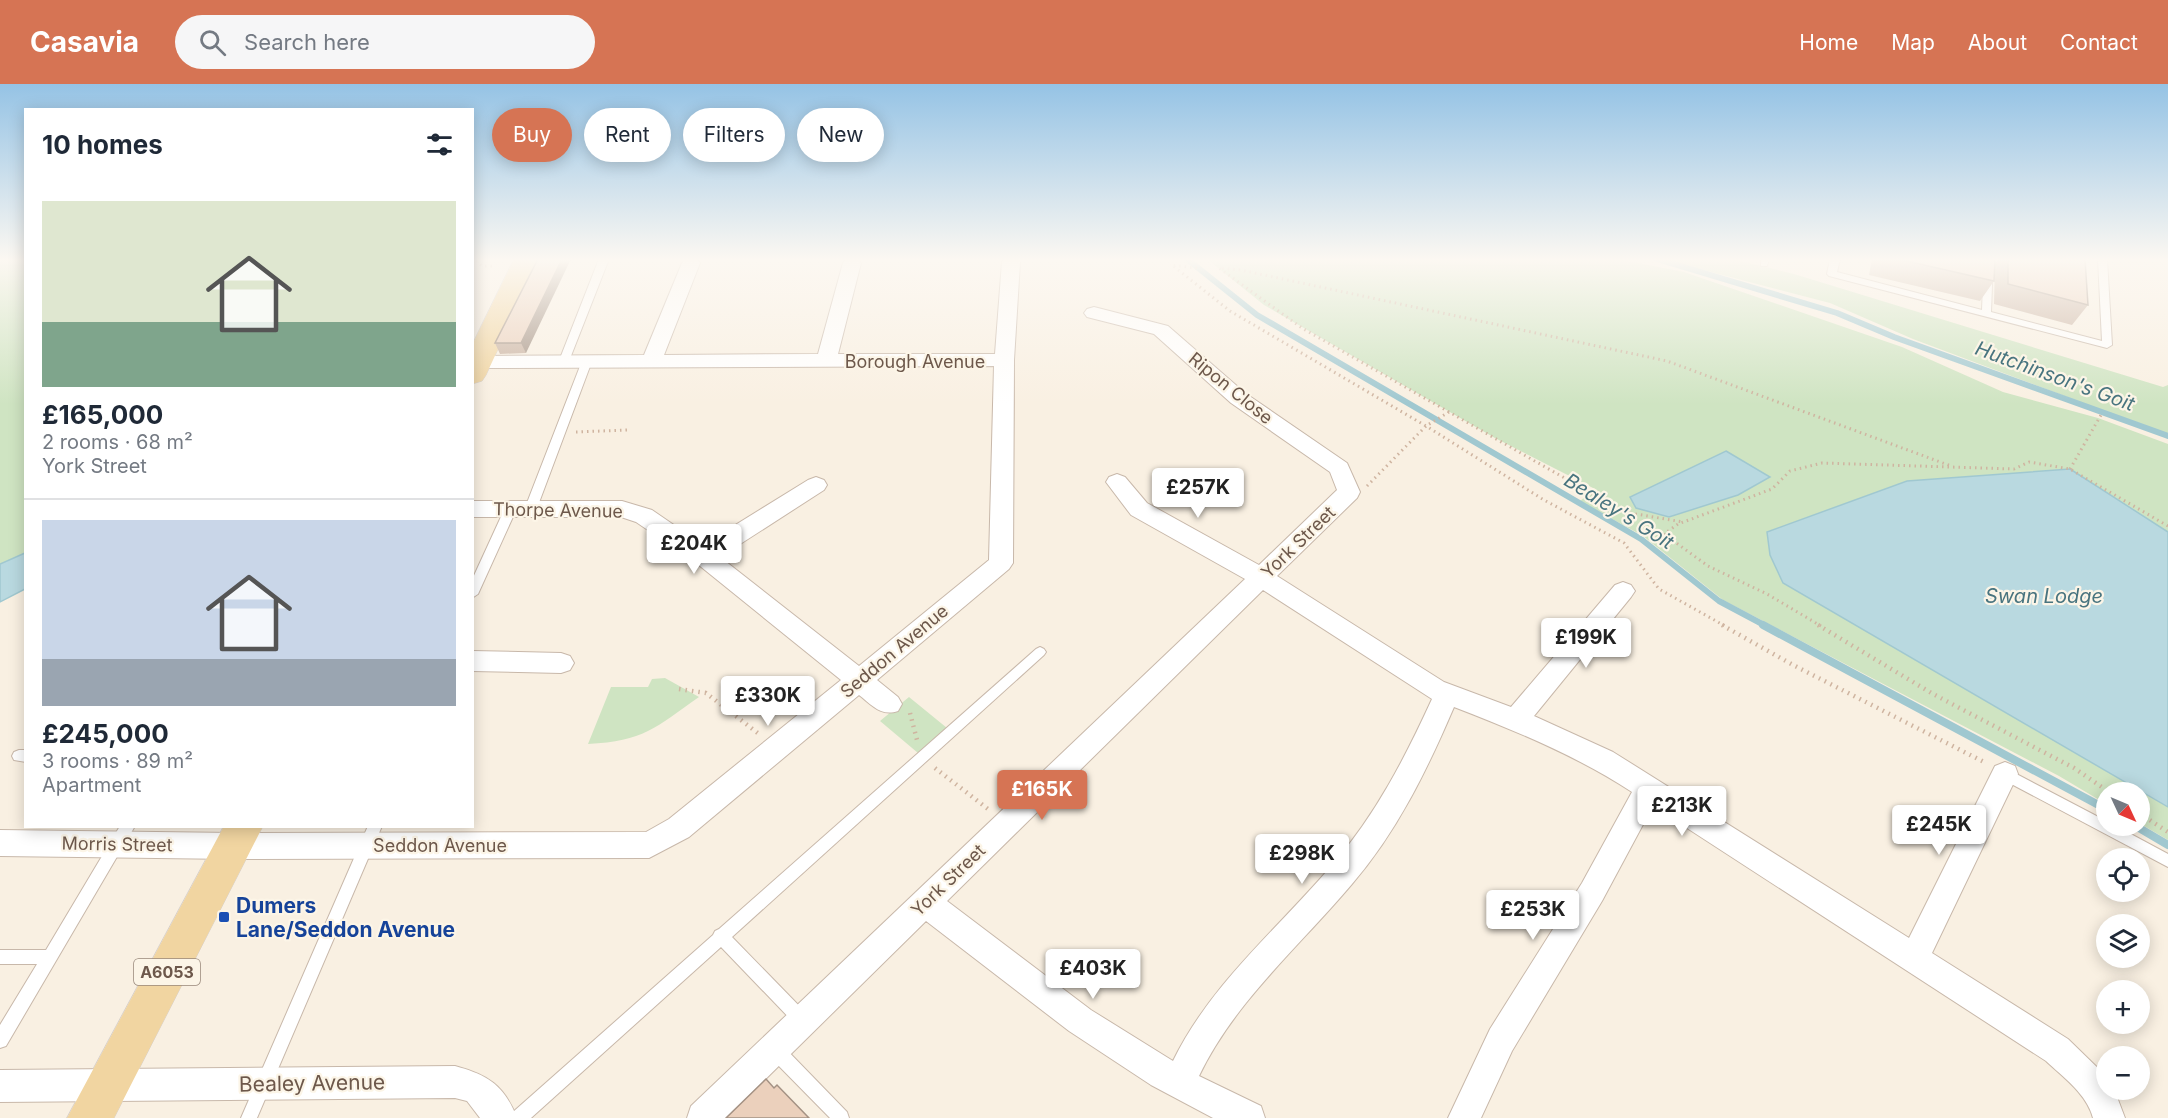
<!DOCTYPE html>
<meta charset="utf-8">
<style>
:root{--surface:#fff;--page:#f6f6f7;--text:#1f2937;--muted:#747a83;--line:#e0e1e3;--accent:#d67454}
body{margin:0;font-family:Inter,sans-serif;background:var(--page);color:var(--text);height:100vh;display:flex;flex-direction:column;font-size:22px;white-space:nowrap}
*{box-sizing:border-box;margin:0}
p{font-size:20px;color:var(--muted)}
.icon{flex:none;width:33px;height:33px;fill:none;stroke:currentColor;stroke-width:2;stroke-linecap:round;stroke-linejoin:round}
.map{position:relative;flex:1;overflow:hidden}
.side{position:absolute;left:24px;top:24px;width:450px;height:720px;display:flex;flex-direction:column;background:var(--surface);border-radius:0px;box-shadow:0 3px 15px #0003}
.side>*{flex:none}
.banner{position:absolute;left:492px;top:24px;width:570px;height:54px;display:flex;gap:12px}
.needle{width:39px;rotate:134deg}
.controls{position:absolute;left:2096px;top:698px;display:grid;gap:12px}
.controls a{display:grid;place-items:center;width:54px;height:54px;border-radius:50%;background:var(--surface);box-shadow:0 3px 15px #0003;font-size:30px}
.price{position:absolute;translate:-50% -51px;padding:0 14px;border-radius:6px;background:#fff;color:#222;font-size:20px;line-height:39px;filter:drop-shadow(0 2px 3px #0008)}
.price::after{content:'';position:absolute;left:50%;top:36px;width:18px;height:14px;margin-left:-9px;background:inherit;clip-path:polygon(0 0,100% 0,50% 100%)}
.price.active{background:var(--accent);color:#fff}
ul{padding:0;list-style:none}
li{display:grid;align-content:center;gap:12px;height:318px;padding:0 18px}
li+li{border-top:2px solid var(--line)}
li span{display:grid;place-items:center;height:186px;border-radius:0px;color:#555}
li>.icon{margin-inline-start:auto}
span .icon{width:108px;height:108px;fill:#fffc;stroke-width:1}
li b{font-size:26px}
h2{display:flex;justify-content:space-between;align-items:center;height:72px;padding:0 18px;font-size:26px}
.tag{padding:0 21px;border-radius:27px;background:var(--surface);box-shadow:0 3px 15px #0003;font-size:21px;line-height:54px}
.tag.active{background:var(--accent);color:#fff}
header{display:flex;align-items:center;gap:36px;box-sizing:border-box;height:84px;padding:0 30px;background:var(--accent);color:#fff}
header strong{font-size:28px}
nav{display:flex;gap:33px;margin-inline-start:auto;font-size:21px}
.search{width:420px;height:54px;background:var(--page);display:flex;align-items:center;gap:15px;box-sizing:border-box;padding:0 21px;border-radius:33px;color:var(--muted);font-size:22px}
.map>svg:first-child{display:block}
.green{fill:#cfe4c2}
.water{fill:#b9d9e0;stroke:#a0c8d0;stroke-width:1.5}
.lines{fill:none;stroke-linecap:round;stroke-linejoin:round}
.stream-far1{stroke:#a0c8d0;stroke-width:6}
.stream{stroke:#a0c8d0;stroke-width:8}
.service-casing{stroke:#c8b8aa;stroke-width:2}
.minor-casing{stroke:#c8b8aa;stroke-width:2}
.primary-casing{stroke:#d6d0cd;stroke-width:1}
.path-far1{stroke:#cfb4a0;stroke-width:3;stroke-dasharray:1.5 4;stroke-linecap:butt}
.path{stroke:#cfb4a0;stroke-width:4.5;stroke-dasharray:1.5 5;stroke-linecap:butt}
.service{fill:#fff;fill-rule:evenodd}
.minor{fill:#fff;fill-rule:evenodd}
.primary{fill:#f1d5a1;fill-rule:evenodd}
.wall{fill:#cab3a2}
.shaded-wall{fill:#a49284}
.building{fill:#ebd0bc;stroke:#a49284;stroke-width:1.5}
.transit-dot{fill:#1a4fb4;stroke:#fcf5e7;stroke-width:2}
.labels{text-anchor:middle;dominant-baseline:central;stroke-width:4.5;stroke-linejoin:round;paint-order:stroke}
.shield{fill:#fcf5e7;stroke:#98877a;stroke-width:1.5}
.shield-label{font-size:16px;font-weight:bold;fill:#6d584b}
.street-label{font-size:18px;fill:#6d584b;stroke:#fcf5e7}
.water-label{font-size:20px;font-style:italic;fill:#48747f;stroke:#fcf5e7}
.near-transit-label{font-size:21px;font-weight:bold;fill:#164399;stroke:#fcf5e7;text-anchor:start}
.near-street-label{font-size:21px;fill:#6d584b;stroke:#fcf5e7}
</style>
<header>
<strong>Casavia</strong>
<div class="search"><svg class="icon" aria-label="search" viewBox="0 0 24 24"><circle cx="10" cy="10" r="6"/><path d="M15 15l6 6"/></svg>Search here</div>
<nav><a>Home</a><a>Map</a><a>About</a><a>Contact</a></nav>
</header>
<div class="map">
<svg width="2168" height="1034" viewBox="0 0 2168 1034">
<rect width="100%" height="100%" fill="#f9f0e2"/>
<path class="green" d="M0 175H25V469L0 480Z
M1207 175H1618L1684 188 1902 263 2003 308 2098 334 2168 360V448L2070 385 1907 397 1767 448 1783 499 2168 723V756L2139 739V708H2106V720L2059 692 1723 516 1643 452 1580 417 1595 405 1495 354 1264 221Z
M1669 175H1732L1794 190 2163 303 2168 301V351L1913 255 1830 219 1669 177Z
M665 594 699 613C655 644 644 657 588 660L611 603H648L652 595Z
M909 613 947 644 918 669 880 637Z"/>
<path class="water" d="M1726 367 1770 393 1738 411 1669 433 1636 424 1630 413Z
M2070 385 2168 448V723L1783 499 1770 471 1767 448 1907 397Z
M25 469V505L0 518V480Z"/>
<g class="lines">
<path class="stream-far1" d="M1187 175 1257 231 1641 455 1719 517 1766 542
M1657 175 1837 229 1894 253 2168 352"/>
<path class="stream" d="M1763 541 2106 725
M2134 741 2168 761"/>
<g class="service-casing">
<path id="service" d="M599 175H609L569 277 564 280 560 279 559 277Z
M1761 175H1769L1767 182H1761Z
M1830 175H1840L1837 188 1982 226 1984 175H1993L1991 228 2102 257 2098 175H2107L2112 261 2107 264 1829 192 1827 190Z
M587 274 592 277 537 424 531 428 527 427 525 424 582 277Z
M511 420 517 424 478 510 472 514V496L505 424Z
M1040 563 1044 565 1046 568 1044 571 732 853 809 932 811 937 809 942 803 945 797 942 721 863 531 1034H511L513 1028 713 851 715 847 719 845 1036 565Z
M19 666H26V678L14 676 12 672 14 668Z
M2005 684 2106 737V741H2114L2168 770V783L2000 694 1998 690 2000 686Z
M120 742H135L6 962 0 964V941L37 880H0V866H46Z
M368 742H382L257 1034H241Z
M775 958 781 960 847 1028 849 1034H830L769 972 767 966 769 960Z"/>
</g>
<g class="minor-casing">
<path id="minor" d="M686 175H697L700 179 664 271 818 270 843 179 847 175H858L861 179 838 270H995L1002 178 1004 175H1018L1020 178 1014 276 1013 479 1009 485 877 596 898 613 902 620 898 627C881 633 872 621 859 611L689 753 649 774 234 775 0 772V746L234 749 646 748 669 735 841 596 695 478 636 438 621 433H472V417H622L652 426 703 461 808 396 816 393 824 396 827 401 824 406 720 473 859 582 989 476 994 282 480 284 472 282 473 274 480 272 644 271 682 179Z
M1094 223 1168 242 1245 309 1347 379 1360 408 1357 414 1277 492 1444 598 1511 623 1615 501 1623 498 1631 501 1635 507 1631 513 1534 632 1613 668 1909 854 1995 682 2005 678 2015 682 2018 690 1932 869 2068 955 2106 992V1005H2114L2125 1034H2093C2087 1010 2063 993 2046 977L1653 722 1602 817 1512 967 1481 1034H1448L1490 945 1582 799 1632 708C1577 672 1516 647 1454 623 1427 686 1397 748 1352 800 1299 863 1235 917 1199 992L1261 1022 1265 1034H1213L1151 1001 1069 947 926 837 726 1034H687L691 1022 1245 495 1131 431 1106 398 1109 393 1117 390 1125 393 1147 419 1259 481 1337 406 1330 388 1231 319 1154 250 1087 233 1084 229 1087 225ZM1263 506 1432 615C1405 674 1376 730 1334 779 1278 845 1211 899 1173 977L1091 926 947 817Z
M472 567 561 569 570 572 574 579 570 586 561 589 472 587Z
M455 982C488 991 504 1001 517 1034H480L467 1017 455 1014 0 1018V986Z"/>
</g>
<g class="primary-casing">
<path id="primary" d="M514 175H540L486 291 482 297 472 300V261Z
M224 742H263L114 1034H67Z"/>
</g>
<path class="path-far1" d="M472 177 475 175 482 182H496
M1197 184 1172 181 1230 227 1426 342 1449 328 1624 428 1683 438
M1449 328 1302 244 1219 184 1241 186 1667 277 1951 382
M576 348 627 346
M2070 385 2101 331
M1367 402 1426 342 1544 416 1624 459 1659 505 1725 542
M1821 542 1767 510 1708 482 1664 450 1678 440 1772 405 1790 387 1822 379 2014 385 2029 378 2070 385 2168 442"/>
<path class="path" d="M1722 541 1793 581 1986 679
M1818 541 1933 610 2074 684 2109 708
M679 605 706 609 759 650
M910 629 917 656
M935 684 988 725
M2139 729 2168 748"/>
<use href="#service" class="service"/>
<use href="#minor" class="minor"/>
<use href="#primary" class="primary"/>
</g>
<path class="wall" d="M538 175 526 269 500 270 495 259Z
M1872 175H1995L1994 197 1980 217 1869 191Z
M1998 175H2085L2088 221 2072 241 1994 220 1995 180Z"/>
<path class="shaded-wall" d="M562 175H571L526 269 521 259Z"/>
<path class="building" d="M538 175H562L521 259H495Z
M1898 175H1995L1994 197Z
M2008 175H2085L2088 221 2008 200Z
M766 995 774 1004 777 1001 809 1034H726Z"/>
<linearGradient id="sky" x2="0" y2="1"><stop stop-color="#95c3e5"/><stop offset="0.55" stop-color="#fcf8f2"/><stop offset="1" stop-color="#fcf8f2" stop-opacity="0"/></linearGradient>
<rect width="2168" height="320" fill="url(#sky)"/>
<rect class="transit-dot" x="218" y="827" width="12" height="12" rx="3"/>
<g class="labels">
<rect class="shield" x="134" y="875" width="66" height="26" rx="4.5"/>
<g class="shield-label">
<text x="167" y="888">A6053</text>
</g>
<g class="street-label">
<text x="915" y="277">Borough Avenue</text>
<text transform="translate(1231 304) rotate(39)">Ripon Close</text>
<text transform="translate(558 426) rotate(1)">Thorpe Avenue</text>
<text transform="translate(1298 458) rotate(-44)">York Street</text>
<text transform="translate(894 567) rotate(-40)">Seddon Avenue</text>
<text transform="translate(117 760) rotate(1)">Morris Street</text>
<text x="440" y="761">Seddon Avenue</text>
<text transform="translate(948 796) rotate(-44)">York Street</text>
</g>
<g class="water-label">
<text transform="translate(2055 292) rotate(20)">Hutchinson's Goit</text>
<text transform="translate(1619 427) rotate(32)">Bealey's Goit</text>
<text x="2044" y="512">Swan Lodge</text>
</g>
<g class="near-transit-label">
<text x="236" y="821">Dumers<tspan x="236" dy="24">Lane/Seddon Avenue</tspan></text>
</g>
<g class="near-street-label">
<text transform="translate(312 999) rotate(-1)">Bealey Avenue</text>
</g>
</g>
</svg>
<div class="controls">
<a><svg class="needle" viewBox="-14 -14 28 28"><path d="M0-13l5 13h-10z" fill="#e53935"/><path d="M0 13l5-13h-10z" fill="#747a83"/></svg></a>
<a><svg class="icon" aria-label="locate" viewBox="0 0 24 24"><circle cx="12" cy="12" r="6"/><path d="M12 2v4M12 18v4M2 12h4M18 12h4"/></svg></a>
<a><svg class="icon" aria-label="layers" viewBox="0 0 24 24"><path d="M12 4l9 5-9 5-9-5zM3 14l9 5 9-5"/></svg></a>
<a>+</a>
<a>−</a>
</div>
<b class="price" style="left:1198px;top:435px">£257K</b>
<b class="price" style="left:694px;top:491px">£204K</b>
<b class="price" style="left:1586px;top:585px">£199K</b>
<b class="price" style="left:768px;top:643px">£330K</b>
<b class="price active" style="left:1042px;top:737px">£165K</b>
<b class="price" style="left:1682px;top:753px">£213K</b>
<b class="price" style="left:1939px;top:772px">£245K</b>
<b class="price" style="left:1302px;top:801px">£298K</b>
<b class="price" style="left:1533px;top:857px">£253K</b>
<b class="price" style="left:1093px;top:916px">£403K</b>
<div class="banner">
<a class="tag active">Buy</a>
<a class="tag">Rent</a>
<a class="tag">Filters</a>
<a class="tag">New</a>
</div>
<section class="side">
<h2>10 homes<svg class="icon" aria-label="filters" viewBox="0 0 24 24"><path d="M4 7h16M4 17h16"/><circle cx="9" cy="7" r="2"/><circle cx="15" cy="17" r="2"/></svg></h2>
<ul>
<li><span style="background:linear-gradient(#dfe7d0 65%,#7fa58c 0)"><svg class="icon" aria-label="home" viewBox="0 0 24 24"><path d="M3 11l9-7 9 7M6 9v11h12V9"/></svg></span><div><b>£165,000</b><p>2 rooms · 68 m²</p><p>York Street</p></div></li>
<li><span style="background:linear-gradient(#c9d6e8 75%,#9aa5b1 0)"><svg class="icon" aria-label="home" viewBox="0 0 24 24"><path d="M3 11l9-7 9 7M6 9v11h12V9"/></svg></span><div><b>£245,000</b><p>3 rooms · 89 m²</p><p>Apartment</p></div></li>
</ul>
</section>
</div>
